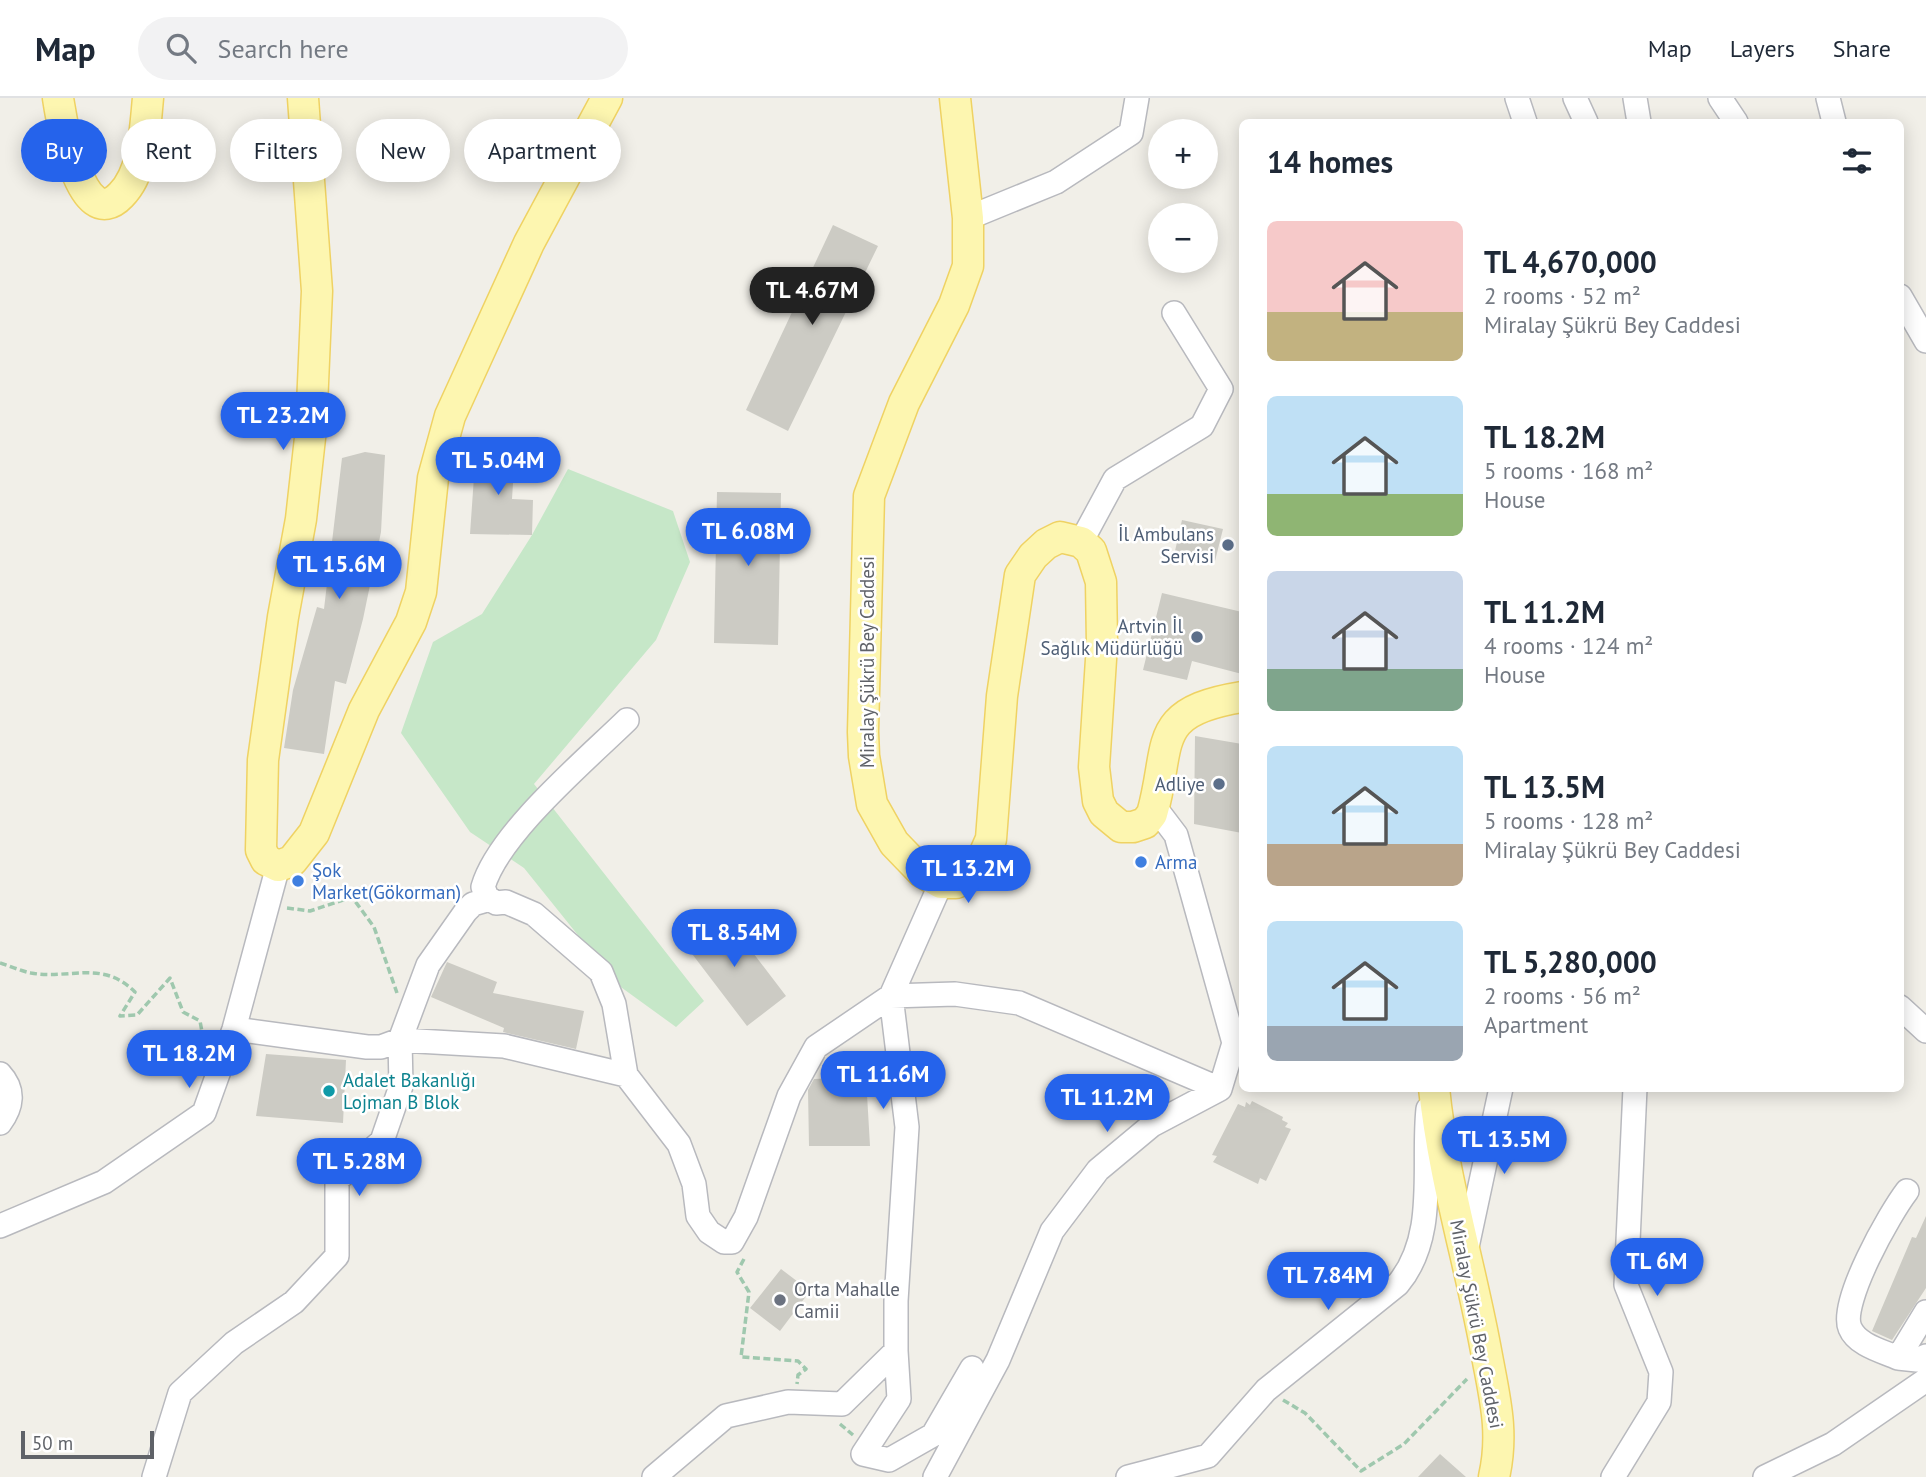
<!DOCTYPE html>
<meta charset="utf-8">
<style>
:root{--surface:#fff;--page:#f2f2f3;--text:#1f2937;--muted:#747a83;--line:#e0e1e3;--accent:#2563eb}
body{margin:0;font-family:"PT Sans",sans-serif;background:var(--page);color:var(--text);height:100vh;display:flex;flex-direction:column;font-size:26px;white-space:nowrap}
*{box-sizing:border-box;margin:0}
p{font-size:23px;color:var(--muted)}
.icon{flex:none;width:38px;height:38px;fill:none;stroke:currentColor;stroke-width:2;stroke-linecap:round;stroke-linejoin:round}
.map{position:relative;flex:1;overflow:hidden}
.side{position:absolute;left:1239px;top:21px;width:665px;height:973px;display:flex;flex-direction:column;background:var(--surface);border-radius:10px;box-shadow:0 4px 18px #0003}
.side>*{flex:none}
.guide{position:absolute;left:21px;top:21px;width:665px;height:63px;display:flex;gap:14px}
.buttons{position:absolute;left:1148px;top:21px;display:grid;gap:14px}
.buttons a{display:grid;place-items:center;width:70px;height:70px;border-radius:50%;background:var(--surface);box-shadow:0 4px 18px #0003;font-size:35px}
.scale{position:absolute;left:21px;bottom:18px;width:133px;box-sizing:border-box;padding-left:7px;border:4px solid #5f6268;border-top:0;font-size:19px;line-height:24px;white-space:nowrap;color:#5f6268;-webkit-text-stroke:5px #fff;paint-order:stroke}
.price{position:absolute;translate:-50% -60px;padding:0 16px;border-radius:24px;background:var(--accent);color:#fff;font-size:23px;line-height:46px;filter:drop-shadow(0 2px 4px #0008)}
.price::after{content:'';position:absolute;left:50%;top:42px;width:21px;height:16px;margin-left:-10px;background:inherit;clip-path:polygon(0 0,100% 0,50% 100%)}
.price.on{background:#222;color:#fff}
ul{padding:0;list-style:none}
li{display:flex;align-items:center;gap:21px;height:175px;padding:0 28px}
li span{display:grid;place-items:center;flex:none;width:196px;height:140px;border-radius:10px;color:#555}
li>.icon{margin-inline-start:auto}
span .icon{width:84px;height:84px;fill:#fffc;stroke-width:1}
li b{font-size:30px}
h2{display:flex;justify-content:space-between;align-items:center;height:84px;padding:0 28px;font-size:30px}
.pill{padding:0 24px;border-radius:32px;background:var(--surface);box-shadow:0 4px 18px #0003;font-size:24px;line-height:63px}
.pill.on{background:var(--accent);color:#fff}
header{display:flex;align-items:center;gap:42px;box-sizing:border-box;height:98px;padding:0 35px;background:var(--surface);border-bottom:2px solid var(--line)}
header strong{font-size:33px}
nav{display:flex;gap:38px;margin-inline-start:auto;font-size:24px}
.search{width:490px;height:63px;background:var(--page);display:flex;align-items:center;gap:18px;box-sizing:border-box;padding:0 24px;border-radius:38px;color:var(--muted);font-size:26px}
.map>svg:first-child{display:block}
.green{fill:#c6e7c8}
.building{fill:#cccbc4}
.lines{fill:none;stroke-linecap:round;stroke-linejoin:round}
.minor-casing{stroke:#b8b9be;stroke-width:26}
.major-casing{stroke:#efd263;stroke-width:33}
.path{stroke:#9fc8ae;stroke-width:3.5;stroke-dasharray:7 3.5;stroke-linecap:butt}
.minor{stroke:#fff;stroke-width:23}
.major{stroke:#fdf6b0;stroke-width:30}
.service-dot{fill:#5c6f8a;stroke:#fff;stroke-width:2.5}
.shop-dot{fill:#3f7fe0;stroke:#fff;stroke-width:2.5}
.culture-dot{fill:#0f9aa8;stroke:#fff;stroke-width:2.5}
.worship-dot{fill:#6b7280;stroke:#fff;stroke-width:2.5}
.labels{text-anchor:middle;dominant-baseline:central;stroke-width:5;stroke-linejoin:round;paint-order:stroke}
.service-label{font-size:19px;fill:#4e5e75;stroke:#fff;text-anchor:end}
.street-label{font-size:19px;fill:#5f6268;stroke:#fff}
.shop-label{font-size:19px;fill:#366cbe;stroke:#fff;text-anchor:start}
.culture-label{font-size:19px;fill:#0d838f;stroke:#fff;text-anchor:start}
.worship-label{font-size:19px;fill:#5b616d;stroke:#fff;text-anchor:start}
</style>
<header>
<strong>Map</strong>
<div class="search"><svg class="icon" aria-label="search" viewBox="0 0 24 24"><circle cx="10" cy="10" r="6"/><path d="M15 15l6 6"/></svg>Search here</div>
<nav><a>Map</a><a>Layers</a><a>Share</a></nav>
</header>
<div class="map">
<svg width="1926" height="1379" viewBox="0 0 1926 1379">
<rect width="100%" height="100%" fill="#f1efe8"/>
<path class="green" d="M568 371 673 413 690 464 656 542 534 686 704 903 676 929 618 887 524 770 470 734 401 635 433 544 482 516 532 437Z"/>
<path class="building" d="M833 127 878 148 788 333 746 312Z
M476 350 515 353 512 401 533 402 532 437 470 436Z
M365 354 385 357 381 434 363 521 346 586 335 583 324 656 284 650 293 592 317 509 324 511 342 360Z
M717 394 781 395 778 547 714 545Z
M1182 422 1223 431 1215 463 1175 453Z
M1162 495 1242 514V576L1192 563 1187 582 1143 572Z
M1195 638 1242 646V735L1194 726Z
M722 814 786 898 747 928 683 844Z
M447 864 497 884 493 895 584 913 576 951 503 934 504 930 431 899Z
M266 956 346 962 343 1025 256 1018Z
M866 979 870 1048H809L808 992 814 981Z
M1252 1003 1283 1019 1282 1022 1288 1025 1285 1029 1291 1031 1266 1083 1260 1080 1258 1086 1213 1064 1217 1058 1212 1057 1238 1006 1245 1009 1246 1004 1250 1007Z
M1926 1118V1190L1892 1242 1872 1233 1912 1139 1916 1140Z
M781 1171 810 1193 780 1233 750 1210Z
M1440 1356 1466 1379H1418Z"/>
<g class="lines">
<g class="minor-casing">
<path id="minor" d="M1517 0 1525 24
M1575 0 1586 24
M1635 0 1639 24
M1720 0 1736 24
M1828 0 1834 24
M968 120 1056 84 1131 35 1137 0
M1900 198 1926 243
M1081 444 1115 381 1202 328 1221 291 1174 215
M627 622C586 662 498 736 483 789L487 799 496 805 506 804 534 816 601 874 614 906 626 977 679 1046 694 1086 698 1118 709 1134 724 1144H732L746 1119 789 998 816 949 891 898 941 785
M1900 909 1926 933
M234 931 367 949H381L400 942 428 867 466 813 473 806 490 801
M0 976C15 992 12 1009 0 1025
M0 1128 104 1084 204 1015 234 931 278 768
M1467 1149 1501 990
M1926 1214 1898 1260 1917 1262 1926 1258
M896 1253 899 1301 863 1356 889 1362 933 1337 972 1270
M1898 1260C1882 1253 1857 1247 1850 1230 1839 1205 1890 1115 1907 1093
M154 1379 180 1295 234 1245 294 1204 337 1158V1082L382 1043 401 988 400 942 504 948 626 977
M654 1379 726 1318 788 1304 842 1306 896 1253V1203L907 1029 891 898 955 896 1019 905 1220 991
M935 1379 998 1262 1052 1133 1098 1072 1152 1027 1220 991 1234 945 1176 737 1154 708
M1128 1379 1208 1358 1266 1292 1398 1186C1438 1138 1422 1069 1428 1011
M1613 1379 1659 1304 1661 1274 1626 1187 1635 990
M1765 1379 1833 1346 1926 1282"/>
</g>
<g class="major-casing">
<path id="major" d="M58 0C61 20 81 139 121 97 144 74 145 30 148 0
M303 0 317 193 311 331 301 421 283 519 263 662 261 752 266 762 278 768 292 763 314 735 364 612 411 524 421 494 433 380 450 318 529 145 607 0
M955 0 968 120V168L954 207 904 305 869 398 863 634 864 658 872 706 894 745 922 774 941 785H956L976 775 991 741 1002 598 1020 477 1033 458 1046 446 1060 439 1081 444 1091 453 1101 484 1102 546 1094 669 1098 703 1104 715 1121 729H1133L1145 725 1152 716C1172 646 1149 614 1242 599
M1434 990C1443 1081 1471 1168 1487 1258 1495 1301 1504 1335 1494 1379"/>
</g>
<path class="path" d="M287 810 310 813 352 799 374 829 397 895
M0 865C10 868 21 873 31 875 69 882 102 861 135 894L120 918 137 917 170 880 183 914 200 923 205 950
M744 1161 737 1174 749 1194 741 1259 798 1263 806 1271 798 1277 797 1286
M1283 1302 1305 1315 1361 1373 1404 1346 1467 1281
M840 1326 853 1337"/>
<use href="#minor" class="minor"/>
<use href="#major" class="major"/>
</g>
<g class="service-dot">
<circle cx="1228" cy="447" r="7"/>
<circle cx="1197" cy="539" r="7"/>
<circle cx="1219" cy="686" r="7"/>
</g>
<g class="shop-dot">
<circle cx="1141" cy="764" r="7"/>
<circle cx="298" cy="783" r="7"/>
</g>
<circle class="culture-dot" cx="329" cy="993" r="7"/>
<circle class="worship-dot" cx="780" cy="1202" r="7"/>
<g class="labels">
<g class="service-label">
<text x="1214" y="436">İl Ambulans<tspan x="1214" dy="22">Servisi</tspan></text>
<text x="1183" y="528">Artvin İl<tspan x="1183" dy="22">Sağlık Müdürlüğü</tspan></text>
<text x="1205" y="686">Adliye</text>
</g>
<g class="street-label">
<text transform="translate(867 564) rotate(-90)">Miralay Şükrü Bey Caddesi</text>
<text transform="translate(1477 1226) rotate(79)">Miralay Şükrü Bey Caddesi</text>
</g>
<g class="shop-label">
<text x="1155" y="764">Arma</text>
<text x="312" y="772">Şok<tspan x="312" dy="22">Market(Gökorman)</tspan></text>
</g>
<g class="culture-label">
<text x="343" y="982">Adalet Bakanlığı<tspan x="343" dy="22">Lojman B Blok</tspan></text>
</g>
<g class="worship-label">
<text x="794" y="1191">Orta Mahalle<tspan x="794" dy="22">Camii</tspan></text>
</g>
</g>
</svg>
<div class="buttons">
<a>+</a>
<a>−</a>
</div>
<div class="scale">50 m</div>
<b class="price on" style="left:812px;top:229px">TL 4.67M</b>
<b class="price" style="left:283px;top:354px">TL 23.2M</b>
<b class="price" style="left:498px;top:399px">TL 5.04M</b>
<b class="price" style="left:748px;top:470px">TL 6.08M</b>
<b class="price" style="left:339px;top:503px">TL 15.6M</b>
<b class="price" style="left:968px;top:807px">TL 13.2M</b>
<b class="price" style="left:734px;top:871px">TL 8.54M</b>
<b class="price" style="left:189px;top:992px">TL 18.2M</b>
<b class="price" style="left:883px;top:1013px">TL 11.6M</b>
<b class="price" style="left:1107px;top:1036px">TL 11.2M</b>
<b class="price" style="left:1504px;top:1078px">TL 13.5M</b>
<b class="price" style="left:359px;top:1100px">TL 5.28M</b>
<b class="price" style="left:1657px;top:1200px">TL 6M</b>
<b class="price" style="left:1328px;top:1214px">TL 7.84M</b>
<div class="guide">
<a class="pill on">Buy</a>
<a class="pill">Rent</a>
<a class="pill">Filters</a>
<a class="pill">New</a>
<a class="pill">Apartment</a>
</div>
<section class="side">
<h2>14 homes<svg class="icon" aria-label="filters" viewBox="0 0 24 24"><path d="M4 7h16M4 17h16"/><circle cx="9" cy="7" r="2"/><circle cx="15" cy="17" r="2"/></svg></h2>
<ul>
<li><span style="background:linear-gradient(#f6c9c9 65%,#c2b280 0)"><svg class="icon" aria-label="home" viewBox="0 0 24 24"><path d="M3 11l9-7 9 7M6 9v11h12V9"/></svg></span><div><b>TL 4,670,000</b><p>2 rooms · 52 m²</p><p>Miralay Şükrü Bey Caddesi</p></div></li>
<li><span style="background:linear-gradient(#bfe0f5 70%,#8fb573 0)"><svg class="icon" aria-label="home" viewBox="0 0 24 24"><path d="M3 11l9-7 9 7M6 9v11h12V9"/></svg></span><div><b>TL 18.2M</b><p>5 rooms · 168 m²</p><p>House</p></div></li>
<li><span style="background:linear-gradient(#c9d6e8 70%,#7fa58c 0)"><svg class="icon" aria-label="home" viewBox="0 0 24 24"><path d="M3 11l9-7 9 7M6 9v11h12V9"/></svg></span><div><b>TL 11.2M</b><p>4 rooms · 124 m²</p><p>House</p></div></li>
<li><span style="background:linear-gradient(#bfe0f5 70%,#b9a48a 0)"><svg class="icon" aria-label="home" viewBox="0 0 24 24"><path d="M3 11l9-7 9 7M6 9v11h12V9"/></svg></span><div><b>TL 13.5M</b><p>5 rooms · 128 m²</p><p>Miralay Şükrü Bey Caddesi</p></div></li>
<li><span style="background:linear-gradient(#bfe0f5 75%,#9aa5b1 0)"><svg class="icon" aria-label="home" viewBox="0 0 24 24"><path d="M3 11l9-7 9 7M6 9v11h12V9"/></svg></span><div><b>TL 5,280,000</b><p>2 rooms · 56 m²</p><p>Apartment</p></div></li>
</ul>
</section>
</div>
